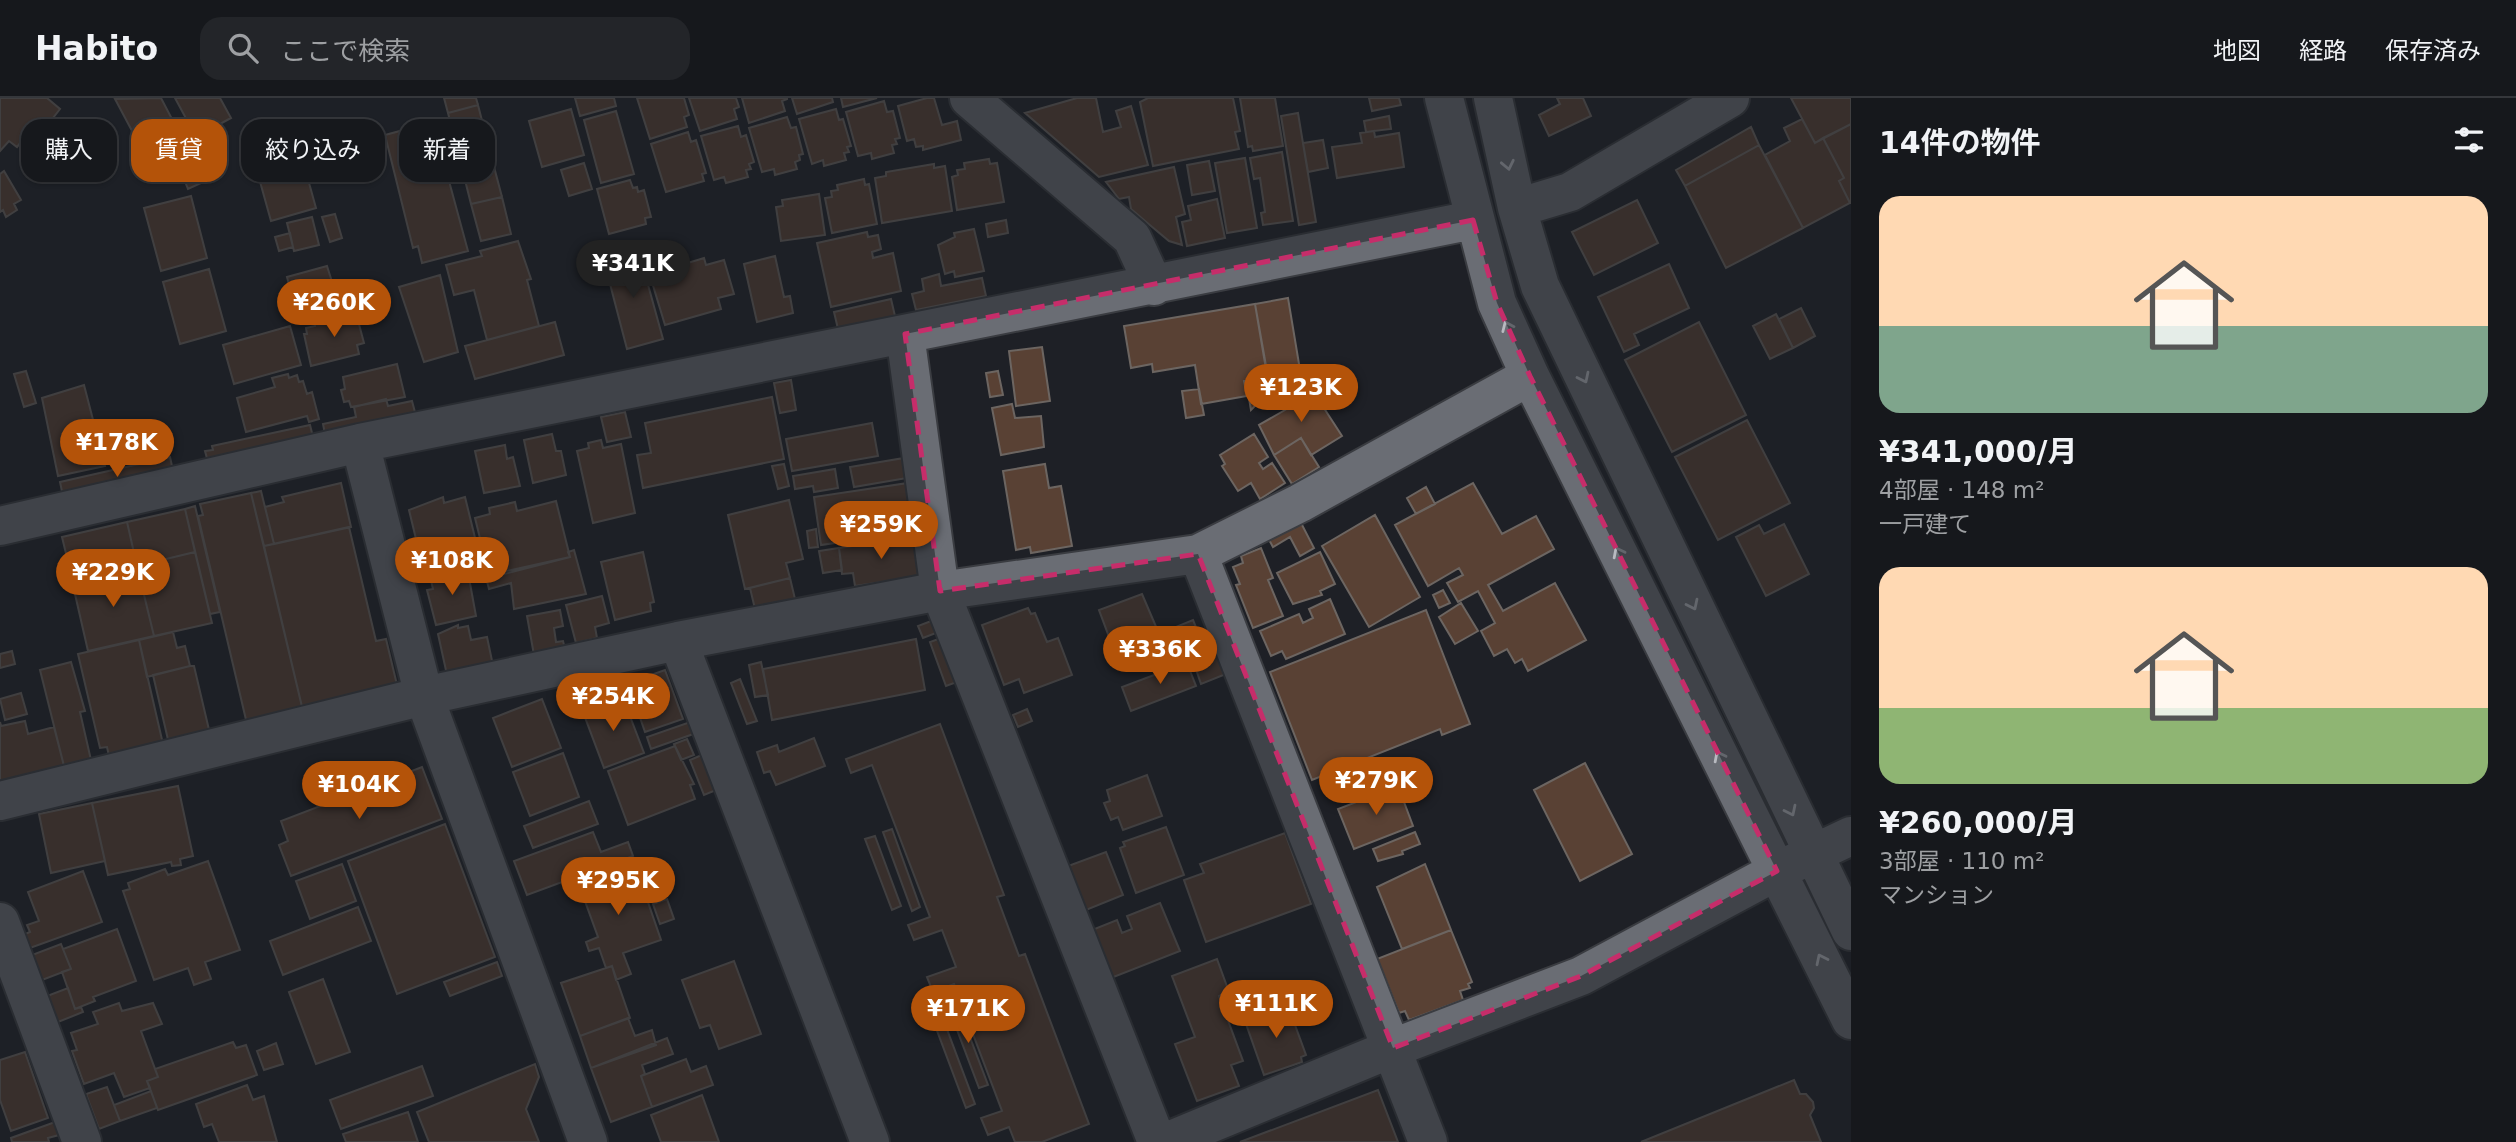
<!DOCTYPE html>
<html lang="ja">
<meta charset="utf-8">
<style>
:root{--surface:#16181c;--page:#232529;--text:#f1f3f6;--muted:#9ea0a3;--line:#35373b;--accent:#b45309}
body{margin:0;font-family:"DejaVu Sans","Noto Sans JP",sans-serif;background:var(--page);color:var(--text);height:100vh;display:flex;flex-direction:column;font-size:26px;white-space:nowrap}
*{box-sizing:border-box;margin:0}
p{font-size:23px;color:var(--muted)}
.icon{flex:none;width:38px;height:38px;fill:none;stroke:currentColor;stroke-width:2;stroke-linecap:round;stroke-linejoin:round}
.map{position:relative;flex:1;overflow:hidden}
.side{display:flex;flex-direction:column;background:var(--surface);width:665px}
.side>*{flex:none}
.guide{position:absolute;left:21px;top:21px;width:665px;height:63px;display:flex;gap:14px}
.price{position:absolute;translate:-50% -60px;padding:0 16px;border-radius:24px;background:var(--accent);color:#fff;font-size:23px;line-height:46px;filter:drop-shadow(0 2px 4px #0008)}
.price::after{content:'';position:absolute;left:50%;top:42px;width:21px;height:16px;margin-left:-10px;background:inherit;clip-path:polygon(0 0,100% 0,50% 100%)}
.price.current{background:#222;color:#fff}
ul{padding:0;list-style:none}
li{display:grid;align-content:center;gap:14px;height:371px;padding:0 28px}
li span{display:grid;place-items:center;height:217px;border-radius:21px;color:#555}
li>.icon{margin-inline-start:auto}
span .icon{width:126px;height:126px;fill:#fffc;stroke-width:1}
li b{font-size:30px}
h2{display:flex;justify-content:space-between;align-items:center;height:84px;padding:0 28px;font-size:30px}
.chip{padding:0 24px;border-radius:21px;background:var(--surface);box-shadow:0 2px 5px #0004,0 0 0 2px var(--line);font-size:24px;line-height:63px}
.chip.current{background:var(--accent);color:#fff}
header{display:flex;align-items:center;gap:42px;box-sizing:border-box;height:98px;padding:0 35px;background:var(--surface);border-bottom:2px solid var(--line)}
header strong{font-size:33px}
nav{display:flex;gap:38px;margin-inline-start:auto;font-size:24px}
.search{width:490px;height:63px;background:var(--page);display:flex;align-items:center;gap:18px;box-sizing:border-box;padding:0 24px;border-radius:21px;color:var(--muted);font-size:26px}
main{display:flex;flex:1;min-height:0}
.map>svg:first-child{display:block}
.building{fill:#594134;stroke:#6c6561;stroke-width:2}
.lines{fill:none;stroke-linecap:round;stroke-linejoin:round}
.minor-casing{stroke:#3a3c41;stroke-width:42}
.minor{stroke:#6a6d74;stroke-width:38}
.oneway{stroke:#b8bac0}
.marked{fill:none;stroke:#c62d6a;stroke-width:5;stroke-dasharray:14 9;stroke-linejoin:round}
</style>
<header>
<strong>Habito</strong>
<div class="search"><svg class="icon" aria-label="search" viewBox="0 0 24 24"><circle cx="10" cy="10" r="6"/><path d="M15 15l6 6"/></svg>ここで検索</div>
<nav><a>地図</a><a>経路</a><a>保存済み</a></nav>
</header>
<main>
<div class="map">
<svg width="1851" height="1044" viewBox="0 0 1851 1044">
<rect width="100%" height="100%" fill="#1e2026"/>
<path class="building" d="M0 0H47L60 11 42 34 34 28 17 49 9 43 0 53Z
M161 0 184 44 148 63 115 1Z
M175 0H220L231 20 196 39Z
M444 0H476L478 7 448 15Z
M575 0H614L616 8 580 18Z
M637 0H684L689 17 684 19 687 29 650 41Z
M689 0H736L739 9 734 11 737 21 700 33Z
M742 0H787V1L782 3 785 13 749 25Z
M792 0H832L833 4 797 16Z
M841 0H877L843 9Z
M927 0H934L942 27 957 23 961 42 923 52V48L916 49 914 41 907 43 898 8Z
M1077 0H1096L1103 34 1121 29 1116 13 1131 8 1148 67 1099 79 1025 15Z
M1148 0H1233L1240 33 1235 34 1239 51 1153 68 1140 4Z
M1240 0H1275L1283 48 1253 53 1252 48 1248 49Z
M1369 0H1399L1401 7 1372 13Z
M1557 0H1583L1591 18 1549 38 1539 17 1560 6Z
M1791 0H1851V26L1815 45Z
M884 3 887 14 893 13 900 40 895 41 897 46 892 47 894 55 872 61 871 55 858 58 846 14Z
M478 7 489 50 459 58 448 15Z
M571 11 584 57 542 69 529 23Z
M836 11 839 22 843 21 851 48 847 49 849 54 844 55 846 62 824 68 823 62 812 66 799 21Z
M616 13 634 76 601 85 584 22Z
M1298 15 1316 124 1299 127 1281 18Z
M1389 18 1391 31 1366 34 1364 23Z
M787 19 791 30 796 29 803 56 799 57 800 62 795 64 797 71 775 77 774 71 762 74 749 30Z
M1802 21 1815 45 1823 40 1844 80 1839 83 1850 105 1803 130 1765 57 1790 43 1784 30Z
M433 24 468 153 422 165 418 148 413 150 385 37Z
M1851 26V105H1850L1839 83 1844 80 1823 40Z
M738 28 741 39 746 37 754 64 749 66 751 71 746 72 748 79 726 85 724 79 714 82 701 38Z
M1751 29 1759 47 1685 88 1676 72Z
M301 31 308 54 301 56 316 110 271 123 252 55 261 52 259 44Z
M1374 33 1375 39 1399 35 1404 69 1337 80 1332 49 1362 45 1360 35Z
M688 34 691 44 696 42 706 75 702 76 704 83 666 94 651 46Z
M1323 42 1328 70 1308 74 1303 45Z
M1759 47 1803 130 1726 170 1685 88Z
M489 50 502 99 471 106 459 58Z
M1282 54 1293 123 1263 127 1261 115 1265 114 1260 80 1254 81 1250 60Z
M1245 60 1257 130 1227 135 1215 65Z
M989 61 990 66 997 65 1004 104 957 112 952 79 958 77 957 72 965 71 964 65Z
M1209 63 1215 93 1192 97 1187 67Z
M584 65 592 91 569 98 561 72Z
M934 66V70L945 68 952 113 882 125 875 80 886 78V74Z
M1174 69 1185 116 1176 119 1182 147 1169 143 1151 128 1131 111 1129 99 1119 101 1106 84Z
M4 73 21 102 14 106 17 112 6 119 3 112 0 114V76Z
M196 75 201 85 188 91 184 81Z
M864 81 865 87 869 86 877 126 832 135 825 100 832 99 831 93 838 92 837 87Z
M630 82 633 90 637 89 638 94 644 92 651 119 645 120 646 126 609 136 597 91Z
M819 96 825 137 781 143 776 109 783 108 782 102Z
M191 98 207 160 161 173 144 110Z
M502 99 511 136 481 143 471 106Z
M1217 101 1225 140 1187 148 1182 124 1191 122 1188 108Z
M1637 102 1658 145 1594 177 1572 134Z
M335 116 342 140 330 144 322 119Z
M312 119 319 147 294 153 287 125Z
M1006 122 1008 135 988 139 986 126Z
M974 131 984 173 955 179 954 173 945 176 938 147 955 139 954 135Z
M867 134 868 139 878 137 881 151 872 154 873 160 893 155 901 193 831 209 817 145Z
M290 135 293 149 279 153 275 139Z
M518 143 531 181 527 182 539 228 487 242 474 192 454 197 446 167 482 158 480 153Z
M639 154 663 241 627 251 604 163Z
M775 158 784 199 790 198 793 215 757 224 744 166Z
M704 160 706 167 724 162 734 196 718 200 721 211 665 227 648 171 667 166 668 171Z
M1669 166 1689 210 1634 236 1639 247 1624 254 1598 199Z
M327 168 334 190 338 188 345 211 304 223 298 200 293 202 287 179Z
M209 171 226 233 180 246 163 184Z
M939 176 941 188 982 180 986 198 916 212 912 196 924 193 922 181Z
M440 177 458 254 424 264 399 189Z
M1288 200 1300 272 1267 277 1255 206Z
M891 201 895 218 838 231 834 214Z
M1255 206 1268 279 1244 283 1247 298 1201 306 1195 267 1153 274 1152 266 1131 270 1124 228Z
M1801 210 1815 238 1793 250 1779 221Z
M356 215 364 245 357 247 359 256 311 268 304 236H307L306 230 315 228V225Z
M1776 216 1793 250 1770 261 1753 228Z
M555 224 564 257 475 281 465 248Z
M1699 224 1746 317 1672 354 1625 262Z
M290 228 301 267 234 286 223 247Z
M1042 249 1050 303 1016 308 1009 253Z
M397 266 405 299 351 309 349 303 344 304 341 292 345 291 343 279Z
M26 273 36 305 24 309 14 276Z
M998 273 1003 297 990 299 986 275Z
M288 276 289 280 297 277 299 284 303 283 307 296 312 294 319 321 309 324 307 318 246 334 237 300 275 289 272 280Z
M1268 279H1272L1274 289 1251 312 1246 283Z
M791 282 796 312 780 315 774 285Z
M84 287 105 368 58 378 42 300Z
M1309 287 1342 338 1311 357 1301 340 1274 357 1259 327 1285 312 1280 305Z
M1199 291 1204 317 1186 320 1182 293Z
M772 299 784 361 643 390 637 357 651 355 645 325Z
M386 301 388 308 412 303 416 318 326 341 323 326 356 319 354 309Z
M1012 306 1015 320 1041 318 1044 349 1001 357 992 310Z
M625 314 631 339 607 344 601 319Z
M1747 322 1790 405 1718 442 1675 359Z
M872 325 878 358 792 373 786 341Z
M310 327 314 343 208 364 205 353 213 352 212 348Z
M552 336 556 353H561L566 377 533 385 524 342Z
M1254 336 1268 359 1259 365 1263 371 1272 365 1285 385 1260 401 1251 385 1238 393 1222 368 1225 366 1220 357Z
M1301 340 1319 369 1292 386 1274 357Z
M136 342 141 358 112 366 107 350Z
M601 342 603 350 621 346 635 415 593 425 577 353 589 350 588 345Z
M505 347 507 361 513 359 520 388 484 395 475 353Z
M170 359 174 377 64 403 60 384Z
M904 360 907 380 854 389 850 369Z
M784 366 789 388 778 391 772 368Z
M1045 366 1049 390 1061 388 1072 448 1031 455 1030 449 1016 452 1003 373Z
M835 371 838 390 814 394 813 388 795 391 793 378Z
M341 385 351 429 274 446 265 409 284 404 282 399Z
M908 385 915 433 821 447 814 399Z
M1473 385 1502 436 1536 418 1554 451 1488 487 1503 513 1555 485 1586 542 1528 573 1522 561 1515 565 1507 551 1494 558 1481 533 1495 525 1478 493 1458 504 1447 485 1463 477 1459 470 1428 488 1395 427Z
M1426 389 1435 406 1416 416 1407 400Z
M261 393 274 446 264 448 251 395Z
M251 395 303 613 247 626 198 418 203 417 200 406Z
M443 399 444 405 465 399 480 460 424 474 409 412Z
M789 402 803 461 786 465 790 480 745 491 728 417Z
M556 403 570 459 489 477 475 420 490 416 489 410 515 404 517 413Z
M195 408 220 514 210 516 185 411Z
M185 411 195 454 137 468 127 424Z
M1375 417 1420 499 1369 529 1322 448Z
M1300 423 1314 450 1300 458 1290 439 1273 449 1268 440Z
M127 424 137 468 96 477 94 467 70 472 62 439Z
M1784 426 1809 476 1766 498 1736 439 1759 427 1764 436Z
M349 429 376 543 386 541 398 591 303 613 264 448Z
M816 431 818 449 809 450 807 433Z
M915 439 920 472 916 479 855 488 853 475 842 476 839 450Z
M839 450 842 472 823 475 819 453Z
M1261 450 1273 480 1268 482 1283 518 1253 530 1236 487 1240 486 1233 469 1243 465 1241 458Z
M574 452 586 496 514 511 511 485 489 491 482 464 486 463 489 477 504 476 570 459 568 454Z
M195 454 212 525 154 538 137 468Z
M643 454 654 504 650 505 651 513 615 522 601 464Z
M1320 454 1335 486 1320 493 1322 497 1293 506 1277 475Z
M137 468 154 538 88 553 72 483Z
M467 469 476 518 436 527 427 492 433 491 430 478Z
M790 480 795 501 755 511 750 490Z
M1443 492 1450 505 1439 510 1433 497Z
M1142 496 1163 545 1137 555 1141 564 1121 571 1099 512Z
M602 498 609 525 595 529 597 540 576 545 566 507Z
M1330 501 1345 536 1286 561 1282 553 1271 558 1260 533 1299 516 1303 525 1313 520 1309 511Z
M1461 505 1478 533 1455 546 1439 519Z
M1028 510 1031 516 1035 515 1047 544 1058 540 1072 577 1024 595 1019 581 1004 587 982 527Z
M560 512 563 528 554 530 556 544 563 543 565 551 534 557 527 518Z
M1426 512 1470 626 1442 637 1440 631 1312 682 1270 574Z
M1193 522 1202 544 1174 555 1166 533Z
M931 523 936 535 923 540 918 528Z
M458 527V530L468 528 471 542 487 539 494 572 447 577 438 536Z
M173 534 177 550 185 548 190 568 147 579 139 542Z
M941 540 957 584 946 588 930 544Z
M916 541 925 592 772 622 763 571Z
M139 542 163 646 109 658 107 649 100 650 78 556Z
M1214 546 1226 576 1201 586 1190 554Z
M12 553 15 566 0 570V556Z
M1185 560 1196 588 1131 613 1122 589 1170 571 1169 566Z
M71 564 85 613 80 614 91 662 64 668 40 572Z
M761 564 768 597 755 599 749 567Z
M190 568H194L210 636 169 646 153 577Z
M665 572 683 621 645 634 628 585Z
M740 581 757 623 747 626 731 585Z
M21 595 27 616 5 622 0 601Z
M623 600 644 655 604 670 583 614Z
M542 601 561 650 512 669 493 620Z
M1027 611 1032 623 1018 629 1013 617Z
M696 622 699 634 651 651 647 639Z
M25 623 28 636 54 629 64 668 0 684V624L1 628Z
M940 626 1004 797 997 799 1019 858 1025 856 1089 1026 1042 1044H1015L1009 1029 988 1037 981 1020 1002 1013 954 886 933 894 927 879 956 869 942 832 914 842 908 827 930 819 872 667 851 675 846 661Z
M814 640 825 668 776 687 770 673 764 675 757 654 777 647 779 654Z
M687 641 694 657 681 662 674 646Z
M675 648 694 686 690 687 695 701 628 727 608 673Z
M711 653 726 688 704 697 690 662Z
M563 655 579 699 530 718 513 674Z
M1585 665 1632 756 1580 783 1534 692Z
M422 669 442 721 291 778 279 747 288 743 281 723Z
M1147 677 1162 718 1123 732 1118 719 1111 722 1104 705 1110 703 1107 692Z
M178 688 193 758 180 761 181 767 172 768 171 764 108 777 92 705Z
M1398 688 1413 728 1354 751 1338 711Z
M589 703 598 726 533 750 524 728Z
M92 705 105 763 51 775 39 716Z
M445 726 495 859 397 896 348 763Z
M1166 729 1184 777 1136 795 1120 750 1125 748 1123 744Z
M892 731 920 809 912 813 883 734Z
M593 734 601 754 628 744 633 758 527 797 514 763Z
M1415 734 1420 746 1402 753 1403 756 1378 763 1373 751Z
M1285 735 1311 806 1206 844 1184 782 1204 775 1200 766Z
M875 738 901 808 892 812 865 741Z
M1106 754 1123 797 1086 812 1068 768Z
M208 763 240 852 205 864 211 881 194 887 188 870 154 882 123 793 130 791 128 785 165 771 168 777Z
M342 766 356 803 310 821 296 783Z
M628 766 635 787 641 784 661 842 623 855 631 876 616 882 612 868 606 870 599 850 589 853 586 844 598 839 578 784Z
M1425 766 1451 832 1402 851 1377 789Z
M83 773 102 824 30 850 25 836 30 834 27 827 39 823 28 794Z
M667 801 674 821 660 826 653 806Z
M1160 805 1180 853 1111 880 1092 832 1117 822 1122 835 1132 831 1127 818Z
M358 809 371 843 283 877 270 843Z
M117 831 136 883 93 899 95 903 75 911 62 874 71 871 63 851Z
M1451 832 1472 884 1468 886 1470 890 1460 893 1463 902 1409 922 1405 913 1399 915 1377 861Z
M61 846 71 871 42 882 32 857Z
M1217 861 1229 894 1219 898 1243 963 1231 967 1239 988 1197 1003 1175 946 1195 939 1172 878Z
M734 863 761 936 719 951 710 927 700 930 682 882Z
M497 864 502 878 450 898 444 884Z
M612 868 630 920 580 938 561 885Z
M323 881 350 954 316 966 289 894Z
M68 890 75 911 81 909 83 914 58 924 47 898Z
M119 905 122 913 153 905 162 926 141 933 158 979 147 983 150 990 124 999 114 975 84 986 72 953 77 952 71 935 98 926 93 914Z
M957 905 988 987 979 990 948 908Z
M1288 908 1306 957 1301 959 1302 964 1264 977 1245 923Z
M939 910 975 1006 966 1010 930 914Z
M628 920 635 938 652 932 656 947 591 970 580 938Z
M667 940 673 956 642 967 645 976 641 978 652 1009 611 1024 591 970Z
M233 944 236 950 246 947 257 977 158 1012 147 983 158 979 155 971Z
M276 945 283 966 264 972 257 953Z
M25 954 48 1020 11 1033 0 1002V962Z
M686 961 691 974 706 968 713 987 652 1009 641 978Z
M535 966 539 979 526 1011 539 1044H429L417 1014Z
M422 968 433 998 341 1031 330 1002Z
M1794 982 1800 996H1806L1813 1004 1814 1010 1810 1017 1821 1044H1641Z
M247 987 253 1002 264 998 277 1044H219L212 1026 204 1029 196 1006Z
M107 989 120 1023 99 1031 86 996Z
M1378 992 1398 1044H1240Z
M151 993 157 1010 120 1023 114 1007Z
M702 997 719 1044H661L651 1017Z
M408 1014 418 1044H346L343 1036Z
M55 1024 59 1037 48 1040 49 1044H12L11 1040Z"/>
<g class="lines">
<g class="minor-casing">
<path id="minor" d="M969 0 1132 140 1154 188
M1444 0 1497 205 1530 278 1851 922
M1493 0 1517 110 1540 188 1851 833
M1517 110 1570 94 1730 0
M905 236 940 493 1157 1044
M360 345 424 598 588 1044
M0 428 360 345 1473 122
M1198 456 1428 1044
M678 543 870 1044
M0 703 424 598 678 543 940 493 1198 456 1300 405 1530 278
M0 824 82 1044
M1166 1044 1393 950 1581 878 1777 773 1851 738"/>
</g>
<use href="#minor" class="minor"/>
</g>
<defs><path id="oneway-chevron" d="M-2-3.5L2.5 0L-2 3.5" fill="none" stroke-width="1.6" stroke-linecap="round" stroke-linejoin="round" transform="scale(1.75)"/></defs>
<g class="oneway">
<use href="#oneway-chevron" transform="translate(1508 67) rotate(78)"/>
<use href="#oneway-chevron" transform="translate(1507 228) rotate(-114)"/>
<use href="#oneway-chevron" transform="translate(1584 280) rotate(64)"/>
<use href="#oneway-chevron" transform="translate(1618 454) rotate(-117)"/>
<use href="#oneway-chevron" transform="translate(1693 507) rotate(64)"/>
<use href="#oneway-chevron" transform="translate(1719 658) rotate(-117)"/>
<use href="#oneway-chevron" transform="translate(1791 713) rotate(64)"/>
<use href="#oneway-chevron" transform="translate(1821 861) rotate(-116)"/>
</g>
<path d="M0 0H1851V1044H0ZM1473 122 1497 205 1530 278 1777 773 1581 878 1393 950 1198 456 940 493 905 236Z" fill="#1e2026" fill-opacity=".55" fill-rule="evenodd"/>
<path class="marked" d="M1473 122 1497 205 1530 278 1777 773 1581 878 1393 950 1198 456 940 493 905 236Z"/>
</svg>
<b class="price current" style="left:633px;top:202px">¥341K</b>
<b class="price" style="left:334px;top:241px">¥260K</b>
<b class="price" style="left:1301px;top:326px">¥123K</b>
<b class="price" style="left:117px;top:381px">¥178K</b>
<b class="price" style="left:881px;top:463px">¥259K</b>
<b class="price" style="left:452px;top:499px">¥108K</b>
<b class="price" style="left:113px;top:511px">¥229K</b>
<b class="price" style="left:1160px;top:588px">¥336K</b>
<b class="price" style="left:613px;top:635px">¥254K</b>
<b class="price" style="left:1376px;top:719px">¥279K</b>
<b class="price" style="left:359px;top:723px">¥104K</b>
<b class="price" style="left:618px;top:819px">¥295K</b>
<b class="price" style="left:1276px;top:942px">¥111K</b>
<b class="price" style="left:968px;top:947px">¥171K</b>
<div class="guide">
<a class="chip">購入</a>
<a class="chip current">賃貸</a>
<a class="chip">絞り込み</a>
<a class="chip">新着</a>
</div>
</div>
<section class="side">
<h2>14件の物件<svg class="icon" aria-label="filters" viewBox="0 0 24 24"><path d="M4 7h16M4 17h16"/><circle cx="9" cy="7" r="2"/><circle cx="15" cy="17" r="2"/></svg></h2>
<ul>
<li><span style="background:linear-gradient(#ffd9b3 60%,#7fa58c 0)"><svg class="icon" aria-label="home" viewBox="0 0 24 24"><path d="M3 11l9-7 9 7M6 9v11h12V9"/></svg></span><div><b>¥341,000/月</b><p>4部屋 · 148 m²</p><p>一戸建て</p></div></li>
<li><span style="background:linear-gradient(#ffd9b3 65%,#8fb573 0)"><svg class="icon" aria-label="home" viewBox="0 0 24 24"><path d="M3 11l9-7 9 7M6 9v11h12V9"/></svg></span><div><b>¥260,000/月</b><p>3部屋 · 110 m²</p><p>マンション</p></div></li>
</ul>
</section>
</main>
